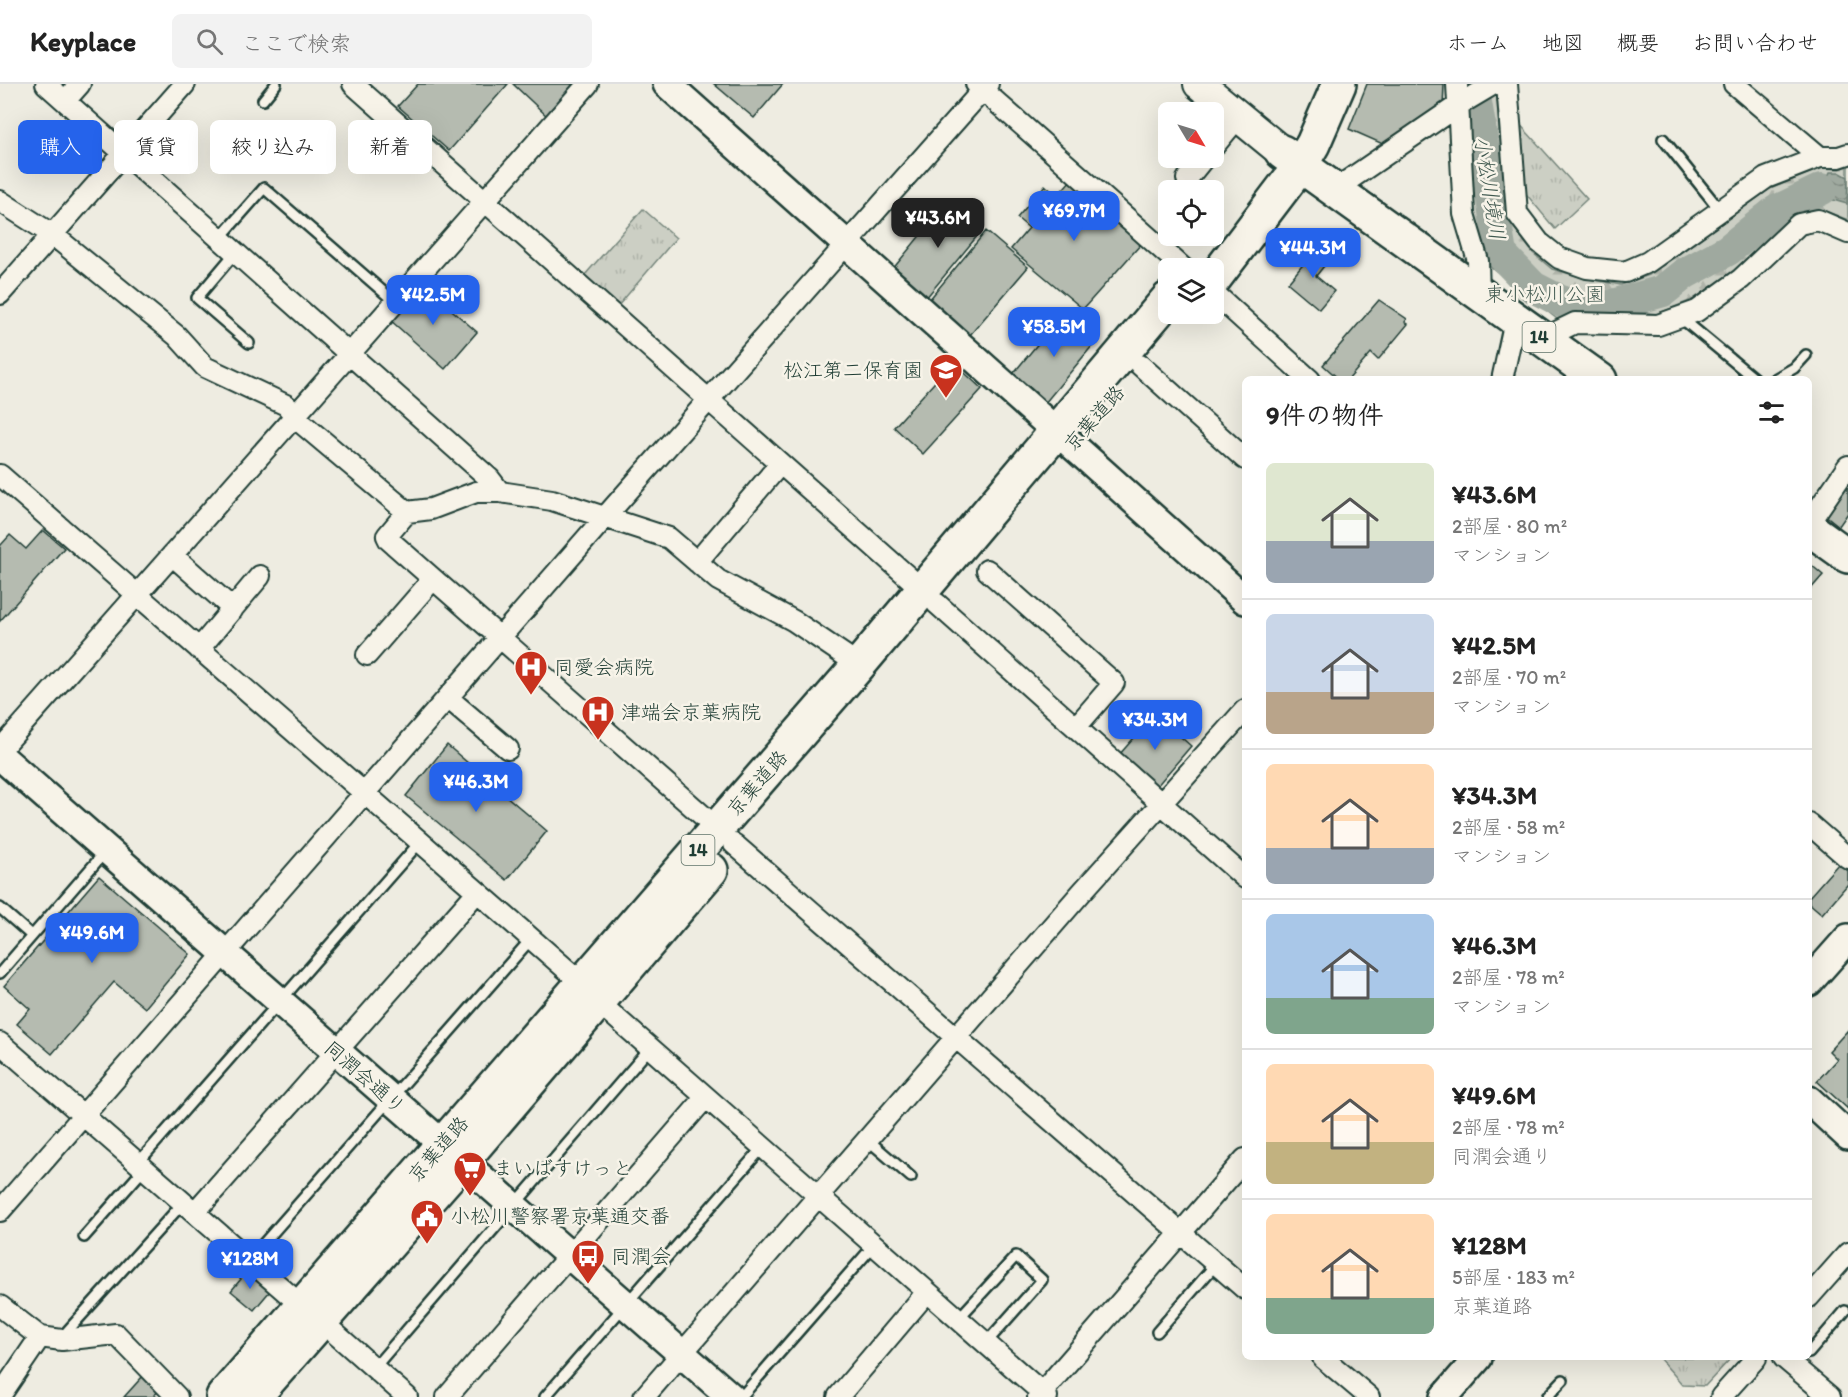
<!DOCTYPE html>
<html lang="ja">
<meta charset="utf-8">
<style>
:root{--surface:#fff;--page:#f2f2f2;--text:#222;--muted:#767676;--line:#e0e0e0;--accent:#2563eb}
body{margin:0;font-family:Itim,"Klee One",sans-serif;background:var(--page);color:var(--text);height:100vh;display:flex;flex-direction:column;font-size:22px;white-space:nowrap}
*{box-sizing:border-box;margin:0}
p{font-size:20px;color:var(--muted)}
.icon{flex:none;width:33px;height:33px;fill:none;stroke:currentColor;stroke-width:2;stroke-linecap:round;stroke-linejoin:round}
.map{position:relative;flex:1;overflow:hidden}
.side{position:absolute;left:1242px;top:292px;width:570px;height:984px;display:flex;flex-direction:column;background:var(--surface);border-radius:9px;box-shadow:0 6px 24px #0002}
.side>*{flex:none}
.hud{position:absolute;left:18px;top:36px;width:570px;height:54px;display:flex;gap:12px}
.needle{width:39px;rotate:128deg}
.controls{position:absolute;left:1158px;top:18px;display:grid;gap:12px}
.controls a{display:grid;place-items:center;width:66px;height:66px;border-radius:9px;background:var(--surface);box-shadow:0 6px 24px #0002;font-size:30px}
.price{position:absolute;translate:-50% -51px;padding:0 14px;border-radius:12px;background:var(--accent);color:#fff;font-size:20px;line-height:39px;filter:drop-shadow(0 2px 3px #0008)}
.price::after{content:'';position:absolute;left:50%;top:36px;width:18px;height:14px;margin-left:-9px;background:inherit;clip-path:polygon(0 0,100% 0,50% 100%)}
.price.selected{background:#222;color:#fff}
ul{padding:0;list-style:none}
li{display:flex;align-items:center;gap:18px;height:150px;padding:0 24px}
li+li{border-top:2px solid var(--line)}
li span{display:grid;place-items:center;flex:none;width:168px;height:120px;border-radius:9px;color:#555}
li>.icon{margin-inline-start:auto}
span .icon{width:72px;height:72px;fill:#fffc;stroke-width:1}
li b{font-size:26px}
h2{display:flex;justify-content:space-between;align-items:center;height:72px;padding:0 24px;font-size:26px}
.tag{padding:0 21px;border-radius:9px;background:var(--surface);box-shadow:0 6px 24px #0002;font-size:21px;line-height:54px}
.tag.selected{background:var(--accent);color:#fff}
header{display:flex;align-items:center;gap:36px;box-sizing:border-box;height:84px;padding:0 30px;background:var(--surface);border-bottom:2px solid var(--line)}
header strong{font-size:28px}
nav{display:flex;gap:33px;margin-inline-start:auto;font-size:21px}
.search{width:420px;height:54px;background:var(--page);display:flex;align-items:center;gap:15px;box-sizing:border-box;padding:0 21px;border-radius:9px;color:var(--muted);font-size:22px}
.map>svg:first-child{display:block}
.grass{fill:url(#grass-tufts);stroke:#76867c;stroke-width:1.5}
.forest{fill:url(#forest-firs);stroke:#76867c;stroke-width:1.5}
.water{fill:url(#water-waves);stroke:#6c7e74;stroke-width:1.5}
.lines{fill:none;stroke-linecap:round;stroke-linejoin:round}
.river{stroke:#9fa99f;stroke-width:32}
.building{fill:#b5bbb0;stroke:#1f3d34;stroke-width:1.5}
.lane-casing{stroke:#1f3d34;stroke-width:14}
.street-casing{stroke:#1f3d34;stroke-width:24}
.secondary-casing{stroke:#1f3d34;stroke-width:32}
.primary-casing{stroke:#1f3d34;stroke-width:34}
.highway-casing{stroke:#1f3d34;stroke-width:38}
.lane{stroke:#f7f3e8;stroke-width:9}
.street{stroke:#f7f3e8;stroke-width:20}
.secondary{stroke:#f7f3e8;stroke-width:27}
.primary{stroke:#f7f3e8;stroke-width:30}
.highway{stroke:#f7f3e8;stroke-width:33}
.labels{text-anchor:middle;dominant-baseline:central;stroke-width:5;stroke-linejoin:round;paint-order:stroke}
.shield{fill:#f7f3e8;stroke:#60746a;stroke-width:1.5}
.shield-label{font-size:18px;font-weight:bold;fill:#1f3d34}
.park-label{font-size:20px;fill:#425a51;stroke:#f7f3e8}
.poi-label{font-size:20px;fill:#1f3d34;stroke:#f7f3e8;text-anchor:start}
.street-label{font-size:20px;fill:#1f3d34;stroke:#f7f3e8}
.water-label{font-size:21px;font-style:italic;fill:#3f584f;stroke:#f7f3e8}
</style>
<header>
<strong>Keyplace</strong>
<div class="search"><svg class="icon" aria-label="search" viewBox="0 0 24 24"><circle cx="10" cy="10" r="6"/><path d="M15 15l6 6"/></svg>ここで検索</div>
<nav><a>ホーム</a><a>地図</a><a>概要</a><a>お問い合わせ</a></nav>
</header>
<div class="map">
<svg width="1848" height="1313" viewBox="0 0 1848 1313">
<defs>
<pattern id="grass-tufts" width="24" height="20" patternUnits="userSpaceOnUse" patternTransform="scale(1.5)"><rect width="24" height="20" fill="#cccfc4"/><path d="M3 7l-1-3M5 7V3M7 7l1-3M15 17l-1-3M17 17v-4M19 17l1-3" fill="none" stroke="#afb3a9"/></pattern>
<pattern id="forest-firs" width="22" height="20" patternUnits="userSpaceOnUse" patternTransform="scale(1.5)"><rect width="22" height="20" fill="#cccfc4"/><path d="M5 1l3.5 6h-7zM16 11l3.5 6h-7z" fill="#afb3a9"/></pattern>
<pattern id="water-waves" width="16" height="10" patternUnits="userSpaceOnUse" patternTransform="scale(1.5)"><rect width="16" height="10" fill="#9fa99f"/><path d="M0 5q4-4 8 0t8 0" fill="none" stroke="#818b82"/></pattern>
</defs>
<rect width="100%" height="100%" fill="#eeece1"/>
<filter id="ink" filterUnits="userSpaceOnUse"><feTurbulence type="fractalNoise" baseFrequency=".0167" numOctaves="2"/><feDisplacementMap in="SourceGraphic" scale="12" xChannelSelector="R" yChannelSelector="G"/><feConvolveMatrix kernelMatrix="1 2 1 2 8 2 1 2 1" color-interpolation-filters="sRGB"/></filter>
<g filter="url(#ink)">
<path class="grass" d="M1517 37 1587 115 1555 145 1522 105Z
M643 125 676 154 618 222 584 192Z
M1659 1274H1731L1705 1302 1683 1301Z"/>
<path class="forest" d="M1496 2 1506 133 1533 169 1552 185 1589 195 1621 201 1649 191 1770 105 1821 84 1840 85 1848 82V136L1818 124 1793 131 1734 187 1692 216 1657 230 1586 224 1557 235 1491 183 1475 130 1468 19Z"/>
<path class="water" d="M1830 88H1839L1848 93 1847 120 1830 115 1822 105Z"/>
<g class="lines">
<path class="river" d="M1473 0 1501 170 1533 203 1584 229 1663 207 1684 190 1728 166 1776 127 1822 105"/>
</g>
<path class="building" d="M418 0H508L449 67 398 22Z
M513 0H578L549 34Z
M714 0H783L754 34Z
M1367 0H1444L1443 24 1385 61 1349 45Z
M1071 96 1142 159 1083 225 1011 165 1029 144 1017 134 1045 101 1057 112Z
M949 116 983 145 926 214 892 186Z
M986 147 1028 183 970 251 929 216Z
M1319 161 1332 172 1316 192 1334 207 1319 225 1288 199Z
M421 199 477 248 445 285 389 235Z
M1379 216 1407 235 1405 238 1408 240 1378 276 1371 269 1348 296H1340L1323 281Z
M1064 228 1097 256 1045 319 1012 291Z
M953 278 982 305 923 370 894 343Z
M1844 402 1848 404V429L1839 442 1824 430Z
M43 446 64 464 0 537V462L10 451 26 465Z
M1809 479 1823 491 1809 507Z
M1155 630 1191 662 1156 703 1119 671Z
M447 661 547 747 507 796 406 712Z
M1839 779 1848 787V800L1822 830 1809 819V813Z
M99 792 190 870 145 924 114 898 52 970 17 940 30 925 4 902Z
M1848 946V1025L1817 997 1837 975 1829 967Z
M243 1184 270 1207 254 1226 231 1207 241 1195 237 1191Z
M144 1291 158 1308 154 1311 157 1313H124Z"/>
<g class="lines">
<g class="lane-casing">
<path id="lane" d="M263 16 276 0
M1663 55 1720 126
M219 155 264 104 395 218
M235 169 197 214 249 259
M1680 233 1756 296
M1773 296 1794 284 1806 271
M0 824 32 852 0 889
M32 852 105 768
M868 1056 911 1093
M138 1079 420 758
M84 1153 144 1085
M249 1176 531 855
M958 1235 1016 1172 1042 1196 986 1259
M1157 1248 1216 1180
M62 1253 183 1119
M1809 1269 1845 1227
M374 1284 650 964
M545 1313 763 1063
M741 1313 874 1161
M1547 1313 1563 1296"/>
</g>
<g class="street-casing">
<path id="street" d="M46 0 490 395 500 408
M353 0 923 506
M976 0 1183 184
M1457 0 1464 130 1478 177 1479 210
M1507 0 1517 129 1539 158 1559 174 1587 184 1625 188 1648 178 1766 94 1820 73H1839L1848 70
M1734 0 1820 73
M65 17 80 0
M1214 62 1238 33
M1187 95 1204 74
M1334 106 1457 22 1494 0
M0 117 53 151 177 252 205 283 286 321 299 337 407 428 431 425 476 408H500L552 416 669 454 718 496 794 537 859 581
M1214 209 1310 296
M0 210 185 0
M1542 255 1575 239 1658 241 1697 227 1741 195 1799 140 1818 136 1848 149
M1140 281 1245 375
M1502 296 1515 236
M0 391 582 899
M407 428 387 452 389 456 718 745
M1809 439 1848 382
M172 471 233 525
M697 478 780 380
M987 486 1114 599 1076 643
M936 519 1245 794
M199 565 260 492
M367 571 433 495
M448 614 508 665
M0 666 588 0
M1809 740 1848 774
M734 760 1245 1205
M598 918 1047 1313
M0 959 302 1222
M0 1127 613 424 988 0
M195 1128 477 808
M1809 1213 1848 1169
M0 1222 40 1253 62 1256 116 1250 177 1313
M321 1237 407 1313
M1323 1274 1369 1313
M1784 1274 1830 1313
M0 1312 40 1253
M447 1313 706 1013
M644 1313 1081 809 1245 626
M838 1313 927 1208
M1038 1313 1245 1075
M1721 1313 1756 1274"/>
</g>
<g class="secondary-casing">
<path id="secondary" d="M667 0 1057 348
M1071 360 1245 516
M0 672 731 1313
M1809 898 1848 854
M1809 1016 1848 1052
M1444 1313 1478 1274"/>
</g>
<g class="primary-casing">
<path id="primary" d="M1199 0 1282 68"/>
</g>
<g class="highway-casing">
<path id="highway" d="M1282 68 1600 296
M1214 195 1300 82 1313 60 1339 0
M1809 444 1848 472
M223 1313 859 581 1168 215
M254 1313 462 1077 711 786"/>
</g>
<use href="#lane" class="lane"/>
<use href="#street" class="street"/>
<use href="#secondary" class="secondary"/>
<use href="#primary" class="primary"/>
<use href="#highway" class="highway"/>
</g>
</g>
<defs>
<g id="school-pin" transform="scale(1.725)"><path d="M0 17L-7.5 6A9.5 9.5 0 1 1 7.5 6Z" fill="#c8321e" stroke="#f7f3e8"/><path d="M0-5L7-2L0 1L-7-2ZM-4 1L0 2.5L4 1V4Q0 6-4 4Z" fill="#fff"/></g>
<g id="hospital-pin" transform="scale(1.725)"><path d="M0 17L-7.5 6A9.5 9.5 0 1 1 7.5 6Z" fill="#c8321e" stroke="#f7f3e8"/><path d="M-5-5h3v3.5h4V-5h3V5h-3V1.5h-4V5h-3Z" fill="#fff"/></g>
<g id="supermarket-pin" transform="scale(1.725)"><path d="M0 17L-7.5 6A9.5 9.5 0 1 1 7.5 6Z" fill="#c8321e" stroke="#f7f3e8"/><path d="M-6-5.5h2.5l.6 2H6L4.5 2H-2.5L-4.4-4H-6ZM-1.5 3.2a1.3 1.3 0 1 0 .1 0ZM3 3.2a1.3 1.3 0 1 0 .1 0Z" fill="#fff"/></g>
<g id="civic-pin" transform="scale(1.725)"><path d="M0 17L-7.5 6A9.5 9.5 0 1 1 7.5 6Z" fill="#c8321e" stroke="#f7f3e8"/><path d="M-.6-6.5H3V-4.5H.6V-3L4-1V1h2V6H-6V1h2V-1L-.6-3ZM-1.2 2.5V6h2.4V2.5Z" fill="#fff"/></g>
<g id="bus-pin" transform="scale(1.725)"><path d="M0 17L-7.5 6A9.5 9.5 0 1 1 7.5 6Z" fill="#c8321e" stroke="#f7f3e8"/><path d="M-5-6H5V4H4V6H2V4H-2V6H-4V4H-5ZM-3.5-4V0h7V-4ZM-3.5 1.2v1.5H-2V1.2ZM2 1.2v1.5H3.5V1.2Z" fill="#fff"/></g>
</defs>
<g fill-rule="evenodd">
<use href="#school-pin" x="946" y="286"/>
<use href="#hospital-pin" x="531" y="583"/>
<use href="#hospital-pin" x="598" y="628"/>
<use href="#supermarket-pin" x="470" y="1084"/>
<use href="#civic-pin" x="427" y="1132"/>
<use href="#bus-pin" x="588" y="1172"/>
</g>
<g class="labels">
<g class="shield">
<rect x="1522.5" y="238" width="33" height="30" rx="4.5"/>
<rect x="681.5" y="751" width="33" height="30" rx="4.5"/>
</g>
<g class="shield-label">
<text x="1539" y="253">14</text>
<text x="698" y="766">14</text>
</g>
<g class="park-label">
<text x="1545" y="210">東小松川公園</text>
</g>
<g class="poi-label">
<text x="923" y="286" text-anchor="end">松江第二保育園</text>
<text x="554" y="583">同愛会病院</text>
<text x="621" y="628">津端会京葉病院</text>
<text x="493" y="1084">まいばすけっと</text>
<text x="450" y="1132">小松川警察署京葉通交番</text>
<text x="611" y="1172">同潤会</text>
</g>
<g class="street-label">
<text transform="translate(1094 334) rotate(-49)">京葉道路</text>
<text transform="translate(757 699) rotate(-49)">京葉道路</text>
<text transform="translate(365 993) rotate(41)">同潤会通り</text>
<text transform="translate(438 1065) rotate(-49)">京葉道路</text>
</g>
<g class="water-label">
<text transform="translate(1490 104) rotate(81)">小松川境川</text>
</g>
</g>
</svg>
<div class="controls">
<a><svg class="needle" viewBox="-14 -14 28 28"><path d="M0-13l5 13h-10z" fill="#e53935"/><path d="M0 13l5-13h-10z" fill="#767676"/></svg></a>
<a><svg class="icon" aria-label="locate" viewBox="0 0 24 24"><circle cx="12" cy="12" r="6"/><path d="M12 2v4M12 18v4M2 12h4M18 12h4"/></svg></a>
<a><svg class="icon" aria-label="layers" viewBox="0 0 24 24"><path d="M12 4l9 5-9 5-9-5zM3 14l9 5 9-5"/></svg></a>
</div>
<b class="price" style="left:1074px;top:158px">¥69.7M</b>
<b class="price selected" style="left:938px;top:165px">¥43.6M</b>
<b class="price" style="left:1313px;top:195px">¥44.3M</b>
<b class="price" style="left:433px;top:242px">¥42.5M</b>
<b class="price" style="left:1054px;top:274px">¥58.5M</b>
<b class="price" style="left:1155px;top:667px">¥34.3M</b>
<b class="price" style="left:476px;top:729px">¥46.3M</b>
<b class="price" style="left:92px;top:880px">¥49.6M</b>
<b class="price" style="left:250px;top:1206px">¥128M</b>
<div class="hud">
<a class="tag selected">購入</a>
<a class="tag">賃貸</a>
<a class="tag">絞り込み</a>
<a class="tag">新着</a>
</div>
<section class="side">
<h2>9件の物件<svg class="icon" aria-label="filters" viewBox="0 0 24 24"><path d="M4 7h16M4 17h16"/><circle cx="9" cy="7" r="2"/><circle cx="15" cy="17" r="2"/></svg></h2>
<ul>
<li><span style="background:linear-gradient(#dfe7d0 65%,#9aa5b1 0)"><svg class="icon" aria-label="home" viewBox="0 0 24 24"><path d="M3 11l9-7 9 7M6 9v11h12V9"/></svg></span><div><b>¥43.6M</b><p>2部屋 · 80 m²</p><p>マンション</p></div></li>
<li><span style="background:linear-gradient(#c9d6e8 65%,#b9a48a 0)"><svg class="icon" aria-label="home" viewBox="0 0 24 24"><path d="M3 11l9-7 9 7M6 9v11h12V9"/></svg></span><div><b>¥42.5M</b><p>2部屋 · 70 m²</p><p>マンション</p></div></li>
<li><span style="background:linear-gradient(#ffd9b3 70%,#9aa5b1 0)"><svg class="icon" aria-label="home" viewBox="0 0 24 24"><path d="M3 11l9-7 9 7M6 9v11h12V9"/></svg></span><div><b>¥34.3M</b><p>2部屋 · 58 m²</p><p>マンション</p></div></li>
<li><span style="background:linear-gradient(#a9c7e8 70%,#7fa58c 0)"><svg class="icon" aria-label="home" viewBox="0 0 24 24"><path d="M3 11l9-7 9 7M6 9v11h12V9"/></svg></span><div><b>¥46.3M</b><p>2部屋 · 78 m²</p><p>マンション</p></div></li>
<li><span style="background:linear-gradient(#ffd9b3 65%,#c2b280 0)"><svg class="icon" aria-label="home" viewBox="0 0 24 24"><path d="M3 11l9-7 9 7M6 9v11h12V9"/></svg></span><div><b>¥49.6M</b><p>2部屋 · 78 m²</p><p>同潤会通り</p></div></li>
<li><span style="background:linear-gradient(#ffd9b3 70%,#7fa58c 0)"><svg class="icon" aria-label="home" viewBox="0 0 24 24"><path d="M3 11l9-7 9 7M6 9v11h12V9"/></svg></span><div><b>¥128M</b><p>5部屋 · 183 m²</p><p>京葉道路</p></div></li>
</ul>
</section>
</div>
